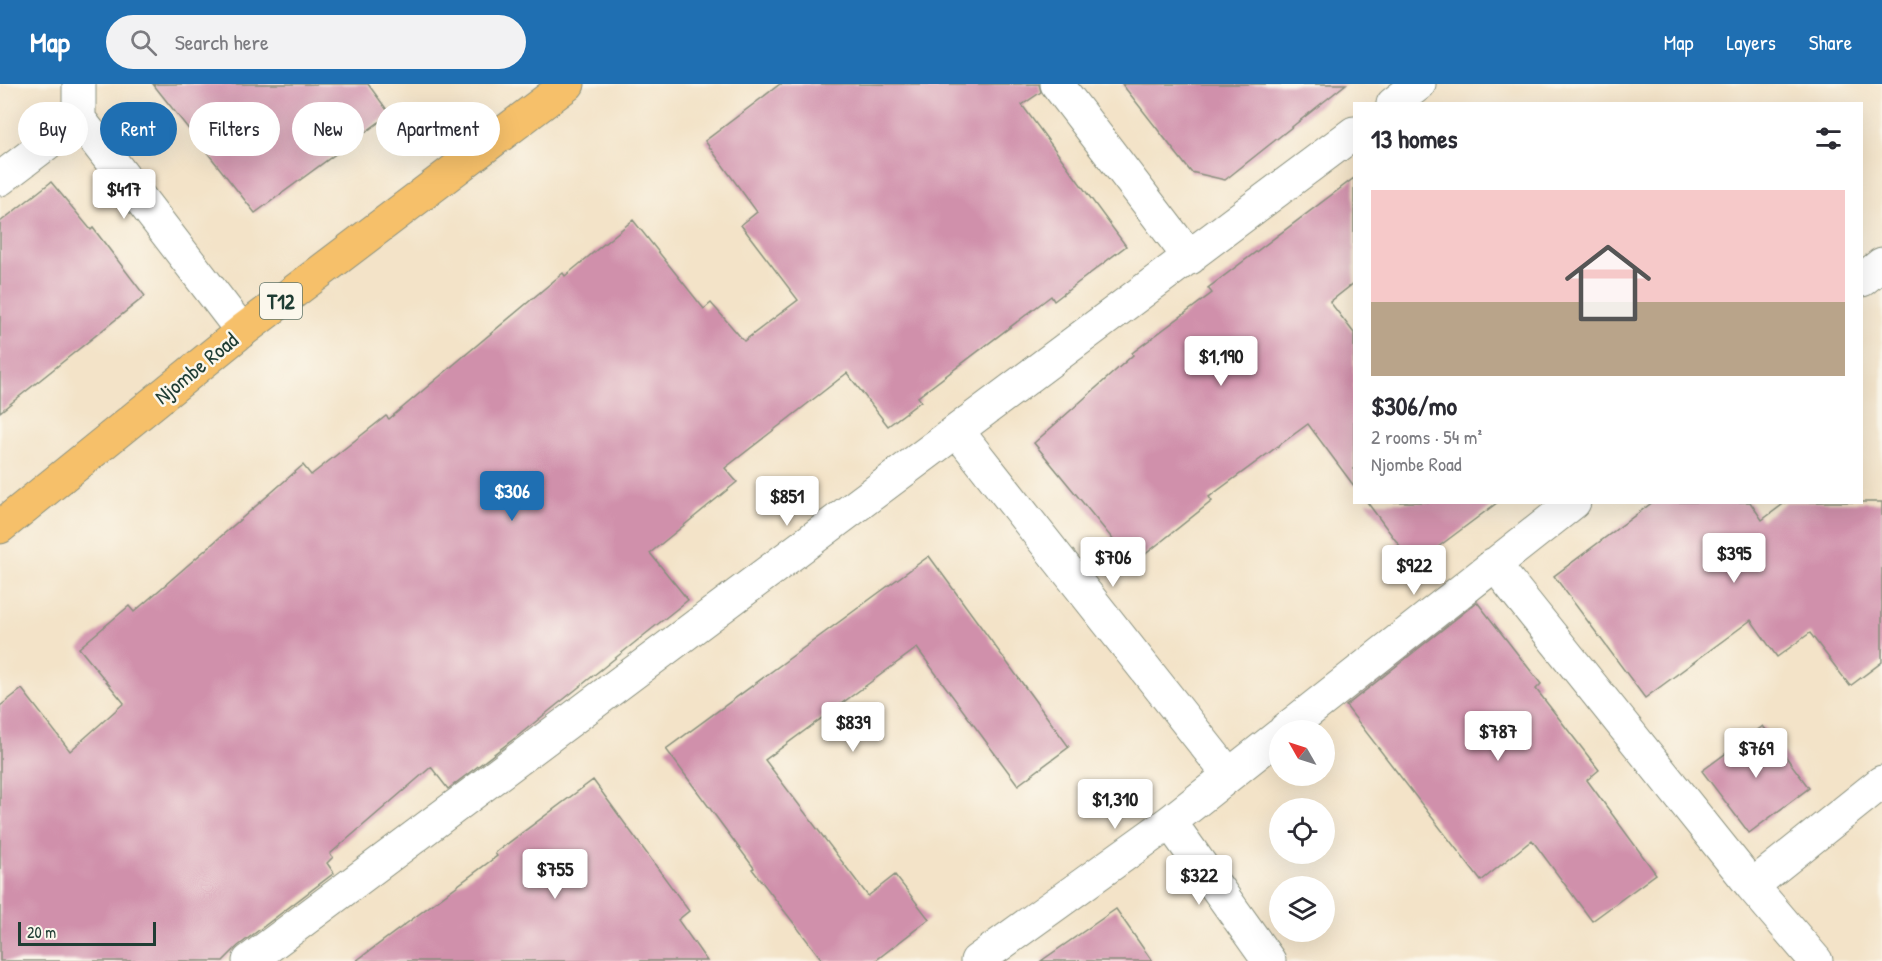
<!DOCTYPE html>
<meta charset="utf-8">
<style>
:root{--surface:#fff;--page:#f2f2f3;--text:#2b2b33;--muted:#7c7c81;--line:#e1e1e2;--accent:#1f6fb2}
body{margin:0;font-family:"Patrick Hand",sans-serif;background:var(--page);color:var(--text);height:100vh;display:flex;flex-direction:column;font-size:22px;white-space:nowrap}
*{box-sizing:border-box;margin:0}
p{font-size:20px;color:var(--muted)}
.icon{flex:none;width:33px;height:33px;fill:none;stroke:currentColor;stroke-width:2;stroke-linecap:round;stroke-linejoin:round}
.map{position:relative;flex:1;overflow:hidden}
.side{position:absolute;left:1353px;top:18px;width:510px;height:402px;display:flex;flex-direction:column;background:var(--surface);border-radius:0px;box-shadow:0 6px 24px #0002}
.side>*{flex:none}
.hud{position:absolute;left:18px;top:18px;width:570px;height:54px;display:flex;gap:12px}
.needle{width:39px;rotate:309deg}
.fabs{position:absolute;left:1269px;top:636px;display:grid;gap:12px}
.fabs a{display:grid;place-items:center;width:66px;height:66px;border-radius:50%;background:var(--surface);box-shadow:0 6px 24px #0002;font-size:30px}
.scale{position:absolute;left:18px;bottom:15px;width:138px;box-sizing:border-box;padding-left:6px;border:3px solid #1f3d34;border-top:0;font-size:16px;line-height:21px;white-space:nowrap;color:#1f3d34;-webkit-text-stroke:4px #fbf7ec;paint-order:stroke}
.price{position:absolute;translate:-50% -51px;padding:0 14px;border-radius:6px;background:#fff;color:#222;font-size:20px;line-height:39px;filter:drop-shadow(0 2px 3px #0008)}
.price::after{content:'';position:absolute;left:50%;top:36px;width:18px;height:14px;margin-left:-9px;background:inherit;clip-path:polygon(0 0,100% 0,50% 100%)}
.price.on{background:var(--accent);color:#fff}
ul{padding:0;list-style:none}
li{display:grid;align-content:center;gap:12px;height:318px;padding:0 18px}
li+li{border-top:2px solid var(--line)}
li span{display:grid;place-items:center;height:186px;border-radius:0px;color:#555}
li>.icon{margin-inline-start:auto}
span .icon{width:108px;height:108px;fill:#fffc;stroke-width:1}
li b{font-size:26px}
h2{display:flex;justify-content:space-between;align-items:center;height:72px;padding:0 18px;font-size:26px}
.pill{padding:0 21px;border-radius:27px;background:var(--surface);box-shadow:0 6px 24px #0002;font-size:21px;line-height:54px}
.pill.on{background:var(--accent);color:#fff}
header{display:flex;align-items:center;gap:36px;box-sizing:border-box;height:84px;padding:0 30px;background:var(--accent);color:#fff}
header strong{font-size:28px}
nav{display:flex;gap:33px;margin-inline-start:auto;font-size:21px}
.search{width:420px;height:54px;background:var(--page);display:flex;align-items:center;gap:15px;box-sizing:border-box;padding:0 21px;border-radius:33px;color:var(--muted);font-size:22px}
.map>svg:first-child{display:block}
.building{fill:#d090ab}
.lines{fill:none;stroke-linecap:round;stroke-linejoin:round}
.minor-casing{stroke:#89907e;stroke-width:35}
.highway-casing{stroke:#89907e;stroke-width:35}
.minor{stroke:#fff;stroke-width:33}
.highway{stroke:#f6c06b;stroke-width:33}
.labels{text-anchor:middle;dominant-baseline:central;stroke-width:5;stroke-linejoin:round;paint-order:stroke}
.shield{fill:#fbf7ec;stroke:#61756b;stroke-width:1.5}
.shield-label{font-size:21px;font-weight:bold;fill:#1f3d34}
.street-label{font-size:22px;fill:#1f3d34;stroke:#fbf7ec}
</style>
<header>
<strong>Map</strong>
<div class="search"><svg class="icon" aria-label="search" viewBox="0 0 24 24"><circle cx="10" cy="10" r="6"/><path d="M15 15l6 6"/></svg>Search here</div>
<nav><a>Map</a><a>Layers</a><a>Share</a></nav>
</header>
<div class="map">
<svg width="1882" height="877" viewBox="0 0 1882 877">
<rect width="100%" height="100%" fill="#fbf7ec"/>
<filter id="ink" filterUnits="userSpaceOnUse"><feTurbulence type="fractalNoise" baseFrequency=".0167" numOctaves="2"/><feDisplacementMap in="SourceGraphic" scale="12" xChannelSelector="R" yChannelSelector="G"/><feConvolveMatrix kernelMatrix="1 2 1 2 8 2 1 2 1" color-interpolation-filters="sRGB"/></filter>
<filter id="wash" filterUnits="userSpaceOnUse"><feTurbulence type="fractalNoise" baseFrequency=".008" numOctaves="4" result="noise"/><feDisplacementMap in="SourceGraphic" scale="24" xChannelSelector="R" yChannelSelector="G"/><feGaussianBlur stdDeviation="1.35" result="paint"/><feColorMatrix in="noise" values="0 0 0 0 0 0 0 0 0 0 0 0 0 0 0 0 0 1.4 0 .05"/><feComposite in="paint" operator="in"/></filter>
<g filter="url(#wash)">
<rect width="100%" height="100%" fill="#f3e3c8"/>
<g id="blocks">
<path class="building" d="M153 0H368L390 30 255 129Z
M780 0H1039L1041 8 1022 21 1126 162 1054 217 1051 212 918 313 921 317 888 342 847 289 725 384 737 398 650 469 688 516 519 651 448 705 431 683 330 770 333 773 327 779 334 789 238 862 223 877H0V622L22 605 70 667 124 619 79 564 129 522 134 528 303 381 311 391 386 332 389 335 563 189 565 192 633 136 704 225 711 219 744 257 798 216 741 141 757 128 705 57Z
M1122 0H1346L1225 96 1191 88Z
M1354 94V199L1330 218 1354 249V402L1308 340 1209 413 1212 417 1133 480 1034 359 1133 271 1132 269 1212 209 1208 204Z
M51 98 91 146 93 144 145 212 0 328V138Z
M1367 418H1498L1414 481Z
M1653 418H1750L1762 436 1786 418H1882V578L1850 602 1810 549 1777 573 1751 536 1645 614 1554 492Z
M929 472 1069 663 1018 701 917 564 765 676 868 812 895 791 929 835 875 877H823L752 785 754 784 666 665Z
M1477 518 1541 600 1536 605 1599 686 1587 696 1656 790 1592 837 1532 756 1481 797 1346 622Z
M1763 642 1809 704 1749 749 1702 687Z
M593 696 689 827 678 836 707 877H356L497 772 495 769Z
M1116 825 1152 877H1041Z"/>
</g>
</g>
<g filter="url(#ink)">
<use href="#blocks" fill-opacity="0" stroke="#89907e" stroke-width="1.5"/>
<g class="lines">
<g class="minor-casing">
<path id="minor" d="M79 0V35L242 247
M1057 0 1190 174
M1393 20 1419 0
M0 95 79 35
M1862 196 1882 180
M958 348 1229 691
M1494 480 1752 802 1816 877
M1285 646 1574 418
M1170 738 1269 877
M1752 802 1882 698
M249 877 1354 49
M977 877 1170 738 1280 651"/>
</g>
<g class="highway-casing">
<path id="highway" d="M0 443 242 247 568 0"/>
</g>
<use href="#minor" class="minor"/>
<use href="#highway" class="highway"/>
</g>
</g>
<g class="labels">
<rect class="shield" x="260" y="199" width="42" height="36" rx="4.5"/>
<g class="shield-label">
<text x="281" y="217">T12</text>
</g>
<g class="street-label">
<text transform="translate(196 284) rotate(-39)">Njombe Road</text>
</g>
</g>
</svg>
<div class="fabs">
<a><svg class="needle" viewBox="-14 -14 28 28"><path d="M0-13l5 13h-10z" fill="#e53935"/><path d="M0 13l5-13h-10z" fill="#7c7c81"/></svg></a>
<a><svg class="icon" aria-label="locate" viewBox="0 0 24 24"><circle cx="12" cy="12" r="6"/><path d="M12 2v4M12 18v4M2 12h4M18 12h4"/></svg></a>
<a><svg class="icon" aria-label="layers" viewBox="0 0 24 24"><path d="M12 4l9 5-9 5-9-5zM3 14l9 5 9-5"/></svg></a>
</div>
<div class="scale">20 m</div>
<b class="price" style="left:124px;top:136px">$417</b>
<b class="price" style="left:1221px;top:303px">$1,190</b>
<b class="price on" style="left:512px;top:438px">$306</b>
<b class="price" style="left:787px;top:443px">$851</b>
<b class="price" style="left:1734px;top:500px">$395</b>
<b class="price" style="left:1113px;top:504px">$706</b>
<b class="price" style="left:1414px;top:512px">$922</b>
<b class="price" style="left:853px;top:669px">$839</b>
<b class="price" style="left:1498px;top:678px">$787</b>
<b class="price" style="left:1756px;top:695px">$769</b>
<b class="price" style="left:1115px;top:746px">$1,310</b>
<b class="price" style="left:555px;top:816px">$755</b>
<b class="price" style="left:1199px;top:822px">$322</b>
<div class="hud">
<a class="pill">Buy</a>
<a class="pill on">Rent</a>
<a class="pill">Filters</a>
<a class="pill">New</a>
<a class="pill">Apartment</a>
</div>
<section class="side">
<h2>13 homes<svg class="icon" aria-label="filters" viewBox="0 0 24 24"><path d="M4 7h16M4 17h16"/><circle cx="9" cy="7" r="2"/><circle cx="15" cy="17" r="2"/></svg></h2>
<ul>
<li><span style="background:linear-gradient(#f6c9c9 60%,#b9a48a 0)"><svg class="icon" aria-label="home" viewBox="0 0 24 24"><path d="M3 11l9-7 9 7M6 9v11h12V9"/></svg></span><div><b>$306/mo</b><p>2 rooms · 54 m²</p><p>Njombe Road</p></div></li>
</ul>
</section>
</div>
